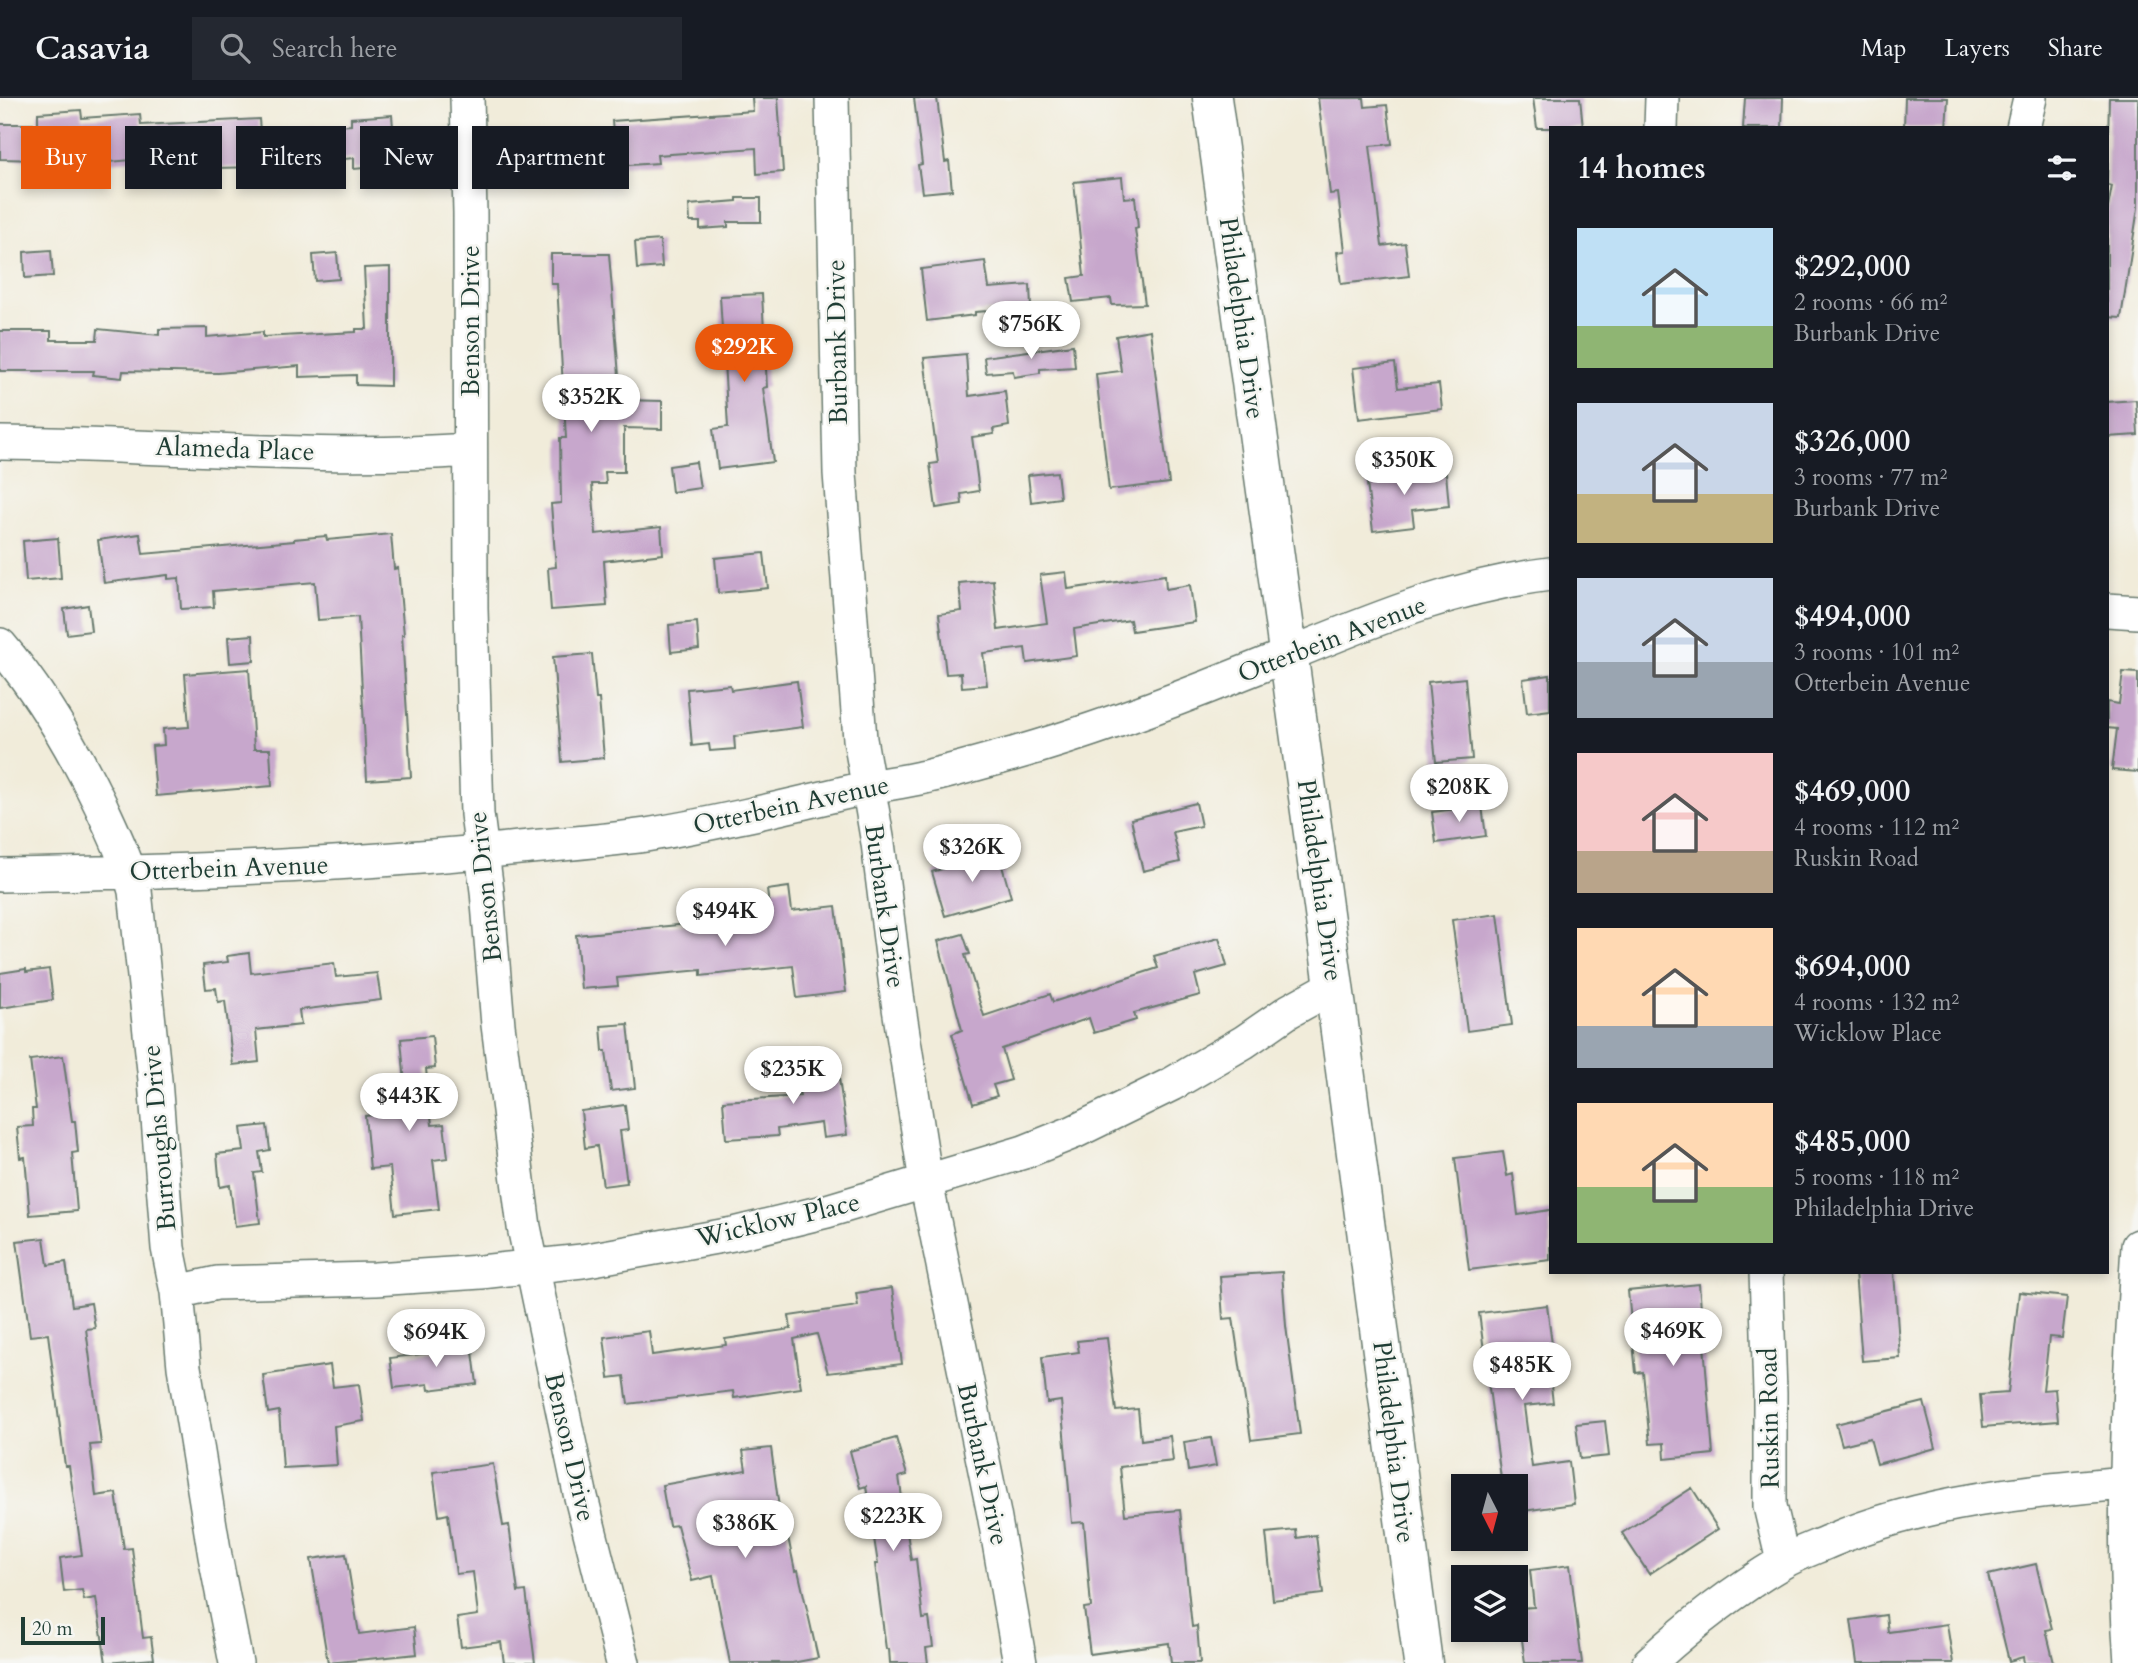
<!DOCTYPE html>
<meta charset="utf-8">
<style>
:root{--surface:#171b24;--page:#242831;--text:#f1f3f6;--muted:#9ea1a6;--line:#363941;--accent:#ea580c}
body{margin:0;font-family:Cardo,serif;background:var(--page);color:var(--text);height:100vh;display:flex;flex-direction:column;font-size:26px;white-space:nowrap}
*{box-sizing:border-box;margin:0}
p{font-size:23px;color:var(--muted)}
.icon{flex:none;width:38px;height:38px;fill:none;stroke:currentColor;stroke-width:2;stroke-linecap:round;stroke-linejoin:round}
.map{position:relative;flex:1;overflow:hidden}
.panel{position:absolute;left:1549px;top:28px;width:560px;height:1148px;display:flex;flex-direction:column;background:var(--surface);border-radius:0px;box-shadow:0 4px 10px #0003}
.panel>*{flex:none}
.guide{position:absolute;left:21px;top:28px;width:665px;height:63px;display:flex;gap:14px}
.needle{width:46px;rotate:174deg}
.buttons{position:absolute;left:1451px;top:1376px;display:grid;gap:14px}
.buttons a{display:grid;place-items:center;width:77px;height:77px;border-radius:0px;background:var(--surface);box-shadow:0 4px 10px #0003;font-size:35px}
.scale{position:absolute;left:21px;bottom:18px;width:84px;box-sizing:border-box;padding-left:7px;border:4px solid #1f3d34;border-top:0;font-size:19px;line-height:24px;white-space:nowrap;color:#1f3d34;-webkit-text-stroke:5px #f6f6f2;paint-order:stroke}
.price{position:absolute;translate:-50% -60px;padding:0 16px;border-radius:24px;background:#fff;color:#222;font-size:23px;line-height:46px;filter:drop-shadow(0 2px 4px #0008)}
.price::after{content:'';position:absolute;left:50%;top:42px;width:21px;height:16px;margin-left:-10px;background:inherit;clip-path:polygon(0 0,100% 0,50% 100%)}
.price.on{background:var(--accent);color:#fff}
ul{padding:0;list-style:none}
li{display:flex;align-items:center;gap:21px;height:175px;padding:0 28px}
li span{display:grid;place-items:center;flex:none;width:196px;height:140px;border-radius:0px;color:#555}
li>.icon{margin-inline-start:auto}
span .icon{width:84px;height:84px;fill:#fffc;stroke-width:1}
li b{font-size:30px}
h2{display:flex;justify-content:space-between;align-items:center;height:84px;padding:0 28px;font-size:30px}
.chip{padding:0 24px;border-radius:0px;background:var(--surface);box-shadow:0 4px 10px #0003;font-size:24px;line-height:63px}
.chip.on{background:var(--accent);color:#fff}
header{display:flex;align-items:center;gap:42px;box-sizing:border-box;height:98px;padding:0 35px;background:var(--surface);border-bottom:2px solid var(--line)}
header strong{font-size:33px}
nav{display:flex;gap:38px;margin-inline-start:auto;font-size:24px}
.search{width:490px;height:63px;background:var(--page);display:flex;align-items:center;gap:18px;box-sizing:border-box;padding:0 24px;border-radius:0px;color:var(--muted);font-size:26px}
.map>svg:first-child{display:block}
.building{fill:#c7a7cc}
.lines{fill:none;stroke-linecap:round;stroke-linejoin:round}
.minor-casing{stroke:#687a6e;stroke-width:36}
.secondary-casing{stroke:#687a6e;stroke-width:41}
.minor{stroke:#fff;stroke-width:33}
.secondary{stroke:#fff;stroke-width:38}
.labels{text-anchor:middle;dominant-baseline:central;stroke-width:5;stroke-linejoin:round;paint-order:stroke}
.street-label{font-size:26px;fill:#1f3d34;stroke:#f6f6f2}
</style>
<header>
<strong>Casavia</strong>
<div class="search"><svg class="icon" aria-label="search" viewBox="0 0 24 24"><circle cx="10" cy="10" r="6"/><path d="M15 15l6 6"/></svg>Search here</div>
<nav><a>Map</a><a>Layers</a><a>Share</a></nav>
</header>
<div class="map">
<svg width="2138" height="1565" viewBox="0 0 2138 1565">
<rect width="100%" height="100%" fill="#f6f6f2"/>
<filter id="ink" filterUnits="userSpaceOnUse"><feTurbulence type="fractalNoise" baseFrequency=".0143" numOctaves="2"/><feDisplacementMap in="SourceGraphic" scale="14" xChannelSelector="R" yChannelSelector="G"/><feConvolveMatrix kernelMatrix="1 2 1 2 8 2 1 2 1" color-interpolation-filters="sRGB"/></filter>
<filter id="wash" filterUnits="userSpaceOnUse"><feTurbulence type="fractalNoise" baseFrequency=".00686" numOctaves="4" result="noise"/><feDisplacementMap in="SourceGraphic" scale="28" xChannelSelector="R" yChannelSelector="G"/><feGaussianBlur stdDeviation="1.57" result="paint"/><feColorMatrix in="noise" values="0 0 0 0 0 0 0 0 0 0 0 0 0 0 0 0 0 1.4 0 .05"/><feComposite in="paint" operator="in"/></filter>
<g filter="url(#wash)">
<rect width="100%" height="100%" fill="#f1ecda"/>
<g id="blocks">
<path class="building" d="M752 0H778L783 74 757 76 756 50 657 57 658 65 616 68 612 23 753 13Z
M914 0H937L945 64 949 63 952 92 922 95 918 67 922 66Z
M1318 0H1364L1365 9 1387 7 1392 46 1370 48 1382 148 1405 145 1409 178 1341 186 1337 154 1345 153 1338 95 1330 96Z
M1533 0H1580L1583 30H1537Z
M1745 0H1783L1782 30H1743Z
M1905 0H1948L1946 30H1904Z
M2109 0H2138V110L2121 220 2107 219V115L2112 88 2107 87Z
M81 12 82 20 140 16 141 27 259 21 260 33 351 27V20L392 17 396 67 354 71V60L261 69 167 71 166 59 41 70V62L0 61V26H38V15Z
M1122 79 1124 100 1135 99 1138 130 1135 131 1145 206 1112 207 1111 200 1073 204 1069 180 1084 178 1074 84Z
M737 100H761V124H728V129L700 131V124H690L689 107 737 103Z
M660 142 662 169 637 171 635 144Z
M51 152 53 178 25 180 24 154Z
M337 155 339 181 315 183 313 157Z
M551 156H609L621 302 662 303V331L624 330V374H605L606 386H592L596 436 661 429 663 456 604 463 607 508 551 512 548 470 556 469 551 406 561 405 560 340H566L557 186H551Z
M985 163 989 190 1030 187 1031 210 975 214V217L927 223 921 171Z
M390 169V288L356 287V277L299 279V268L218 275 123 273 122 280 93 277 94 273H0V233H51V242H97L98 231 159 237V231L207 230V239L263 234V239L356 234V231H367L364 170Z
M762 196 767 289 763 290 773 364 718 371 713 331 728 329 720 198Z
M1150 232 1169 385 1109 392 1096 276 1121 273 1116 238Z
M1073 247 1075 269 1040 271V275L1014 279 1013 273 986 275 984 259Z
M966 256 969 298 1005 293 1009 328 993 331 994 336 972 339 979 393 961 396 962 406 936 410 930 366 938 365 924 260Z
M1395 265 1398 290 1439 286 1442 311 1359 321 1353 270Z
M2136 302 2138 337 2107 339V304Z
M696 364 700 390 672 394 669 368Z
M1422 372V378L1446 375 1449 408 1412 412 1414 428 1373 433 1366 378Z
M1057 374 1060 400 1031 404 1028 377Z
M140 436 143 456 294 443V441L326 438 327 442 391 436 394 471 398 470 404 537H402L411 679 367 682 358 519 318 522 315 484 213 493 214 509 181 511 179 480 168 481V477L104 485 98 442Z
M58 440 61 480 26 483 23 443Z
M764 455 768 490 718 495 715 460Z
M1066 474 1068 491 1165 477 1166 491 1190 487 1195 524 1132 533 1130 522 1074 531 1077 558 1027 565 1025 550 983 555 987 587 962 589 961 575 946 576 939 516 962 513 959 485 993 482 998 532 1047 525 1040 477Z
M88 507 91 533 67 536 64 511Z
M697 524 699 551 671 554 669 527Z
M253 537 254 563 230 565 228 539Z
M592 556 596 601H599L604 660 562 664 553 559Z
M249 571 254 651H270L272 688 156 698 152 648 164 647 163 631 189 629 185 576Z
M2123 574 2138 575V674L2112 672 2117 631 2107 630V604L2119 606Z
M1550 577V612L1527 615 1523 581Z
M1465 580 1472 661 1436 664 1428 584Z
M797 583 803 629 734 638 735 651 710 653 709 646 692 648 687 591 730 587 731 592Z
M1196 705 1201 728 1173 734 1180 764 1143 773 1131 721Z
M1482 708 1486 738 1436 745 1432 714Z
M998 754 1011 799 945 818 932 774Z
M789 789 792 813 836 808 846 894 797 900 793 868 701 878V872L617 880 618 888 581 891 576 837 719 823V820L770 814 767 792Z
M1498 816 1512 927 1467 933 1452 822Z
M963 836 970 856 965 857 984 918 1050 896 1053 904 1158 870 1154 858 1219 840 1227 868 1195 877 1200 897 1134 915 1136 922 1094 935 1089 920 1002 951 1011 982 993 987 997 998 973 1006 952 936 962 932 938 843Z
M249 855 251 875 334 865 336 879 377 875 381 902 299 912 301 927 256 932 259 964 233 967 225 903 218 904 216 890 206 891 203 867 228 864 227 858Z
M26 871V874L49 871 53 902 0 910V875Z
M628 926 635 990 611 993 606 953H603L601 928Z
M432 938 435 970 426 971 432 1027 444 1026 448 1060 433 1062 439 1111 395 1116 390 1069 370 1071 365 1018 390 1015 387 988 405 986 401 941Z
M63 958 72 1023H75L78 1054 72 1055 77 1113 30 1117 25 1059 20 1060 17 1029 33 1028 32 1011H36L30 962Z
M836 959 847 1037 823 1040 821 1025 777 1031 778 1038 726 1041 723 1003 800 998 795 965Z
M625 1007 628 1032 620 1033 627 1085 603 1088 597 1048 585 1050 581 1013Z
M267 1027 270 1052 259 1054 262 1074 254 1075 260 1125 235 1128 230 1087 220 1089 217 1056 244 1053 241 1030Z
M1503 1054 1507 1078 1513 1076 1518 1117 1550 1112V1162L1469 1172 1455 1060Z
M44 1140 48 1167 66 1164 72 1208 91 1205 95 1230 86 1231 101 1346 90 1347 96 1398 116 1395 124 1451 132 1450 143 1540 151 1539 154 1561 106 1565 96 1500 84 1502 82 1492 64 1494 60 1460 82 1457 69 1368H65L48 1236 30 1238 17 1143Z
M1282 1174 1286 1228 1300 1336 1251 1342 1233 1220 1223 1221 1220 1178Z
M1855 1174H1894L1900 1260 1862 1263Z
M1699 1186 1713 1356 1665 1361 1664 1345 1650 1346 1643 1274 1636 1275 1628 1193Z
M892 1190 902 1266 828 1275 817 1236 794 1241 801 1290 734 1300 733 1293 628 1306 624 1278 609 1280 604 1239 649 1233 652 1257 726 1247 725 1241 791 1231 789 1218 858 1208 856 1195Z
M2019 1194 2067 1199 2062 1240 2049 1239 2043 1292 2055 1291 2058 1323 1983 1329 1980 1297 2008 1295Z
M1547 1207 1553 1254H1547L1553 1305 1524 1308 1532 1369 1569 1364 1574 1406 1516 1414V1388H1502L1479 1215Z
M1107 1240 1116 1313 1138 1311 1141 1342 1170 1338 1173 1363 1120 1369 1125 1417 1180 1412 1192 1529 1197 1528 1200 1565H1171L1169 1545 1090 1556 1084 1510 1091 1509 1084 1424 1072 1425 1061 1303 1047 1305 1042 1259 1079 1254 1077 1243Z
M472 1246 477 1286 429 1292 428 1286 394 1290 390 1260 450 1252V1250Z
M330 1267 333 1289 359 1286 364 1323 334 1328 337 1367 283 1370 279 1313 268 1315 263 1277Z
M1924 1304 1936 1350 1877 1366 1870 1340 1842 1347 1836 1326Z
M1605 1323 1609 1358 1580 1361 1576 1326Z
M896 1340 907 1377 899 1379 911 1462 916 1461 923 1521 929 1520 933 1549 926 1550 928 1565H890L889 1551H886L875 1466H878L866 1388 860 1390 850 1353Z
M1211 1340 1216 1368 1188 1373 1184 1344Z
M771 1350 779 1410H782L795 1473 798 1472 818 1560 792 1565H730L713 1478 692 1483 677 1427 669 1428 662 1387 746 1372 743 1353Z
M493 1366 503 1428 509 1427 518 1494 526 1493 535 1565H504L501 1544 461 1549 457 1520 478 1517 473 1474 456 1476 448 1416 439 1418 433 1374Z
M1692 1390 1718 1431 1649 1476 1622 1435Z
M1296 1432 1297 1440 1316 1437 1323 1496 1273 1502 1266 1435Z
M346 1456 359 1536 414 1529 417 1556 328 1565 311 1461Z
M2036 1466 2052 1531 2046 1532 2054 1565H2024L2023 1559 2009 1563 1988 1477Z
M1570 1467 1582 1565H1525L1518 1510 1534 1509 1530 1472Z
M1886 1517 1888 1534 1947 1526 1953 1565H1857L1851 1522Z"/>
</g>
</g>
<g filter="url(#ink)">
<use href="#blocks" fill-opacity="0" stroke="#687a6e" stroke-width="2"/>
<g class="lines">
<g class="minor-casing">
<path id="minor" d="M467 0 470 115 471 511 477 716 487 793 498 927 524 1129 580 1395 623 1565
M832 0 840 375 860 641 878 745 897 897 926 1084 994 1416 1020 1565
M1661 30 1662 0
M2023 30 2030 0
M0 345C156 346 313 363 469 352
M2107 512 2138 514
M0 547C42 596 73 650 101 708 114 736 127 763 135 793L155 982 168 1150 177 1194 184 1269 215 1458 236 1565
M0 777C173 774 346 768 519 750 561 746 604 743 646 737 720 725 792 707 865 690 883 686 902 684 920 680 951 674 982 664 1013 656 1090 634 1166 606 1240 576 1345 535 1436 490 1550 476
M1766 1174 1770 1295V1408L1783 1463
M177 1194 217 1185 375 1181 481 1174 582 1163 733 1136 827 1113 1024 1054 1074 1034 1172 986 1244 944 1289 913 1334 888
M1649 1565C1689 1528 1734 1493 1781 1465 1796 1456 1814 1450 1830 1443 1928 1401 2032 1393 2138 1384
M2131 1565C2121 1426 2129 1288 2138 1148"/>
</g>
<g class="secondary-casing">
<path id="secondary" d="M1212 0 1334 888 1423 1565"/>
</g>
<use href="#minor" class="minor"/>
<use href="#secondary" class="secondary"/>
</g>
</g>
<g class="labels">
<g class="street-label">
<text transform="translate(1242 220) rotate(82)">Philadelphia Drive</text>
<text transform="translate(470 223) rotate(-90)">Benson Drive</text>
<text transform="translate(837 244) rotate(-91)">Burbank Drive</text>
<text transform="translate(235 351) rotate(2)">Alameda Place</text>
<text transform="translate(1332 541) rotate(-21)">Otterbein Avenue</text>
<text transform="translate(791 707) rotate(-12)">Otterbein Avenue</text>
<text transform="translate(229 770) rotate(-2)">Otterbein Avenue</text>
<text transform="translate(1320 782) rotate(82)">Philadelphia Drive</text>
<text transform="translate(485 789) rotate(-96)">Benson Drive</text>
<text transform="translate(885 808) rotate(82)">Burbank Drive</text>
<text transform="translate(159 1040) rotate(-95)">Burroughs Drive</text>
<text transform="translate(778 1122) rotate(-13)">Wicklow Place</text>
<text transform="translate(1769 1320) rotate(-91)">Ruskin Road</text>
<text transform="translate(1394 1344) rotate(83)">Philadelphia Drive</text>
<text transform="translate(570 1349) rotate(77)">Benson Drive</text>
<text transform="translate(983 1366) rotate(78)">Burbank Drive</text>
</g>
</g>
</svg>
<div class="buttons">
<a><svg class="needle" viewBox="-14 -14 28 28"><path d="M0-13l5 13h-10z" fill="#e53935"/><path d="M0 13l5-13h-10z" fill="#9ea1a6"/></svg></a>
<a><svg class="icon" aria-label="layers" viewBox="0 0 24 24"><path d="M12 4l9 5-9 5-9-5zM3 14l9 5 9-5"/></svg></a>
</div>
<div class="scale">20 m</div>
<b class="price" style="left:1031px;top:263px">$756K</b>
<b class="price on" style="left:744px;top:286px">$292K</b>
<b class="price" style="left:591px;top:336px">$352K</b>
<b class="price" style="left:1404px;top:399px">$350K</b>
<b class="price" style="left:1459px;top:726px">$208K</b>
<b class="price" style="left:972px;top:786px">$326K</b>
<b class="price" style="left:725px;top:850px">$494K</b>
<b class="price" style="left:793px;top:1008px">$235K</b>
<b class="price" style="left:409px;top:1035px">$443K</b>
<b class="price" style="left:1673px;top:1270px">$469K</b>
<b class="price" style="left:436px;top:1271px">$694K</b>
<b class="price" style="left:1522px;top:1304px">$485K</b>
<b class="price" style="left:893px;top:1455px">$223K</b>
<b class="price" style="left:745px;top:1462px">$386K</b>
<div class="guide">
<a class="chip on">Buy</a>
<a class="chip">Rent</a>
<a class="chip">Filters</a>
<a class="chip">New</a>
<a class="chip">Apartment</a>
</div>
<section class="panel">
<h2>14 homes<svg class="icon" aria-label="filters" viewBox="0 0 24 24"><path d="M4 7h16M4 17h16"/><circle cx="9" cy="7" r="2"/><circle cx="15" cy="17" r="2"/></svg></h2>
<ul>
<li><span style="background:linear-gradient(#bfe0f5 70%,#8fb573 0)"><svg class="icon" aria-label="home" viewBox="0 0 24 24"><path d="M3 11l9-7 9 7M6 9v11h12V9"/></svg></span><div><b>$292,000</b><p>2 rooms · 66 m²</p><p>Burbank Drive</p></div></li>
<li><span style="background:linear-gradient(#c9d6e8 65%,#c2b280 0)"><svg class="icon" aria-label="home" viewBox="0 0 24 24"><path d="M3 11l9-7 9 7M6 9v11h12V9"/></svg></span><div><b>$326,000</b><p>3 rooms · 77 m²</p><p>Burbank Drive</p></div></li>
<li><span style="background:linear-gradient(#c9d6e8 60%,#9aa5b1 0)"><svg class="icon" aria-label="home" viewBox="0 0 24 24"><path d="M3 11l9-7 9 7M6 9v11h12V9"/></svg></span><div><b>$494,000</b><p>3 rooms · 101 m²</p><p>Otterbein Avenue</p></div></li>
<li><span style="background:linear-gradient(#f6c9c9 70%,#b9a48a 0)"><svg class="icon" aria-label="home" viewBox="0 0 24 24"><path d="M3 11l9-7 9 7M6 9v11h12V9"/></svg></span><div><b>$469,000</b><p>4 rooms · 112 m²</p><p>Ruskin Road</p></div></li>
<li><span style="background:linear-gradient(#ffd9b3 70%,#9aa5b1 0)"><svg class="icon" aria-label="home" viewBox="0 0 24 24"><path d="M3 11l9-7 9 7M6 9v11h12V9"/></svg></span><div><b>$694,000</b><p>4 rooms · 132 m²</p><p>Wicklow Place</p></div></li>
<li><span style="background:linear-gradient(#ffd9b3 60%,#8fb573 0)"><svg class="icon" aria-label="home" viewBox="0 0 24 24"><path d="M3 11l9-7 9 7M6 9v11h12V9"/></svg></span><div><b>$485,000</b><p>5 rooms · 118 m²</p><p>Philadelphia Drive</p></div></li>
</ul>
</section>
</div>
